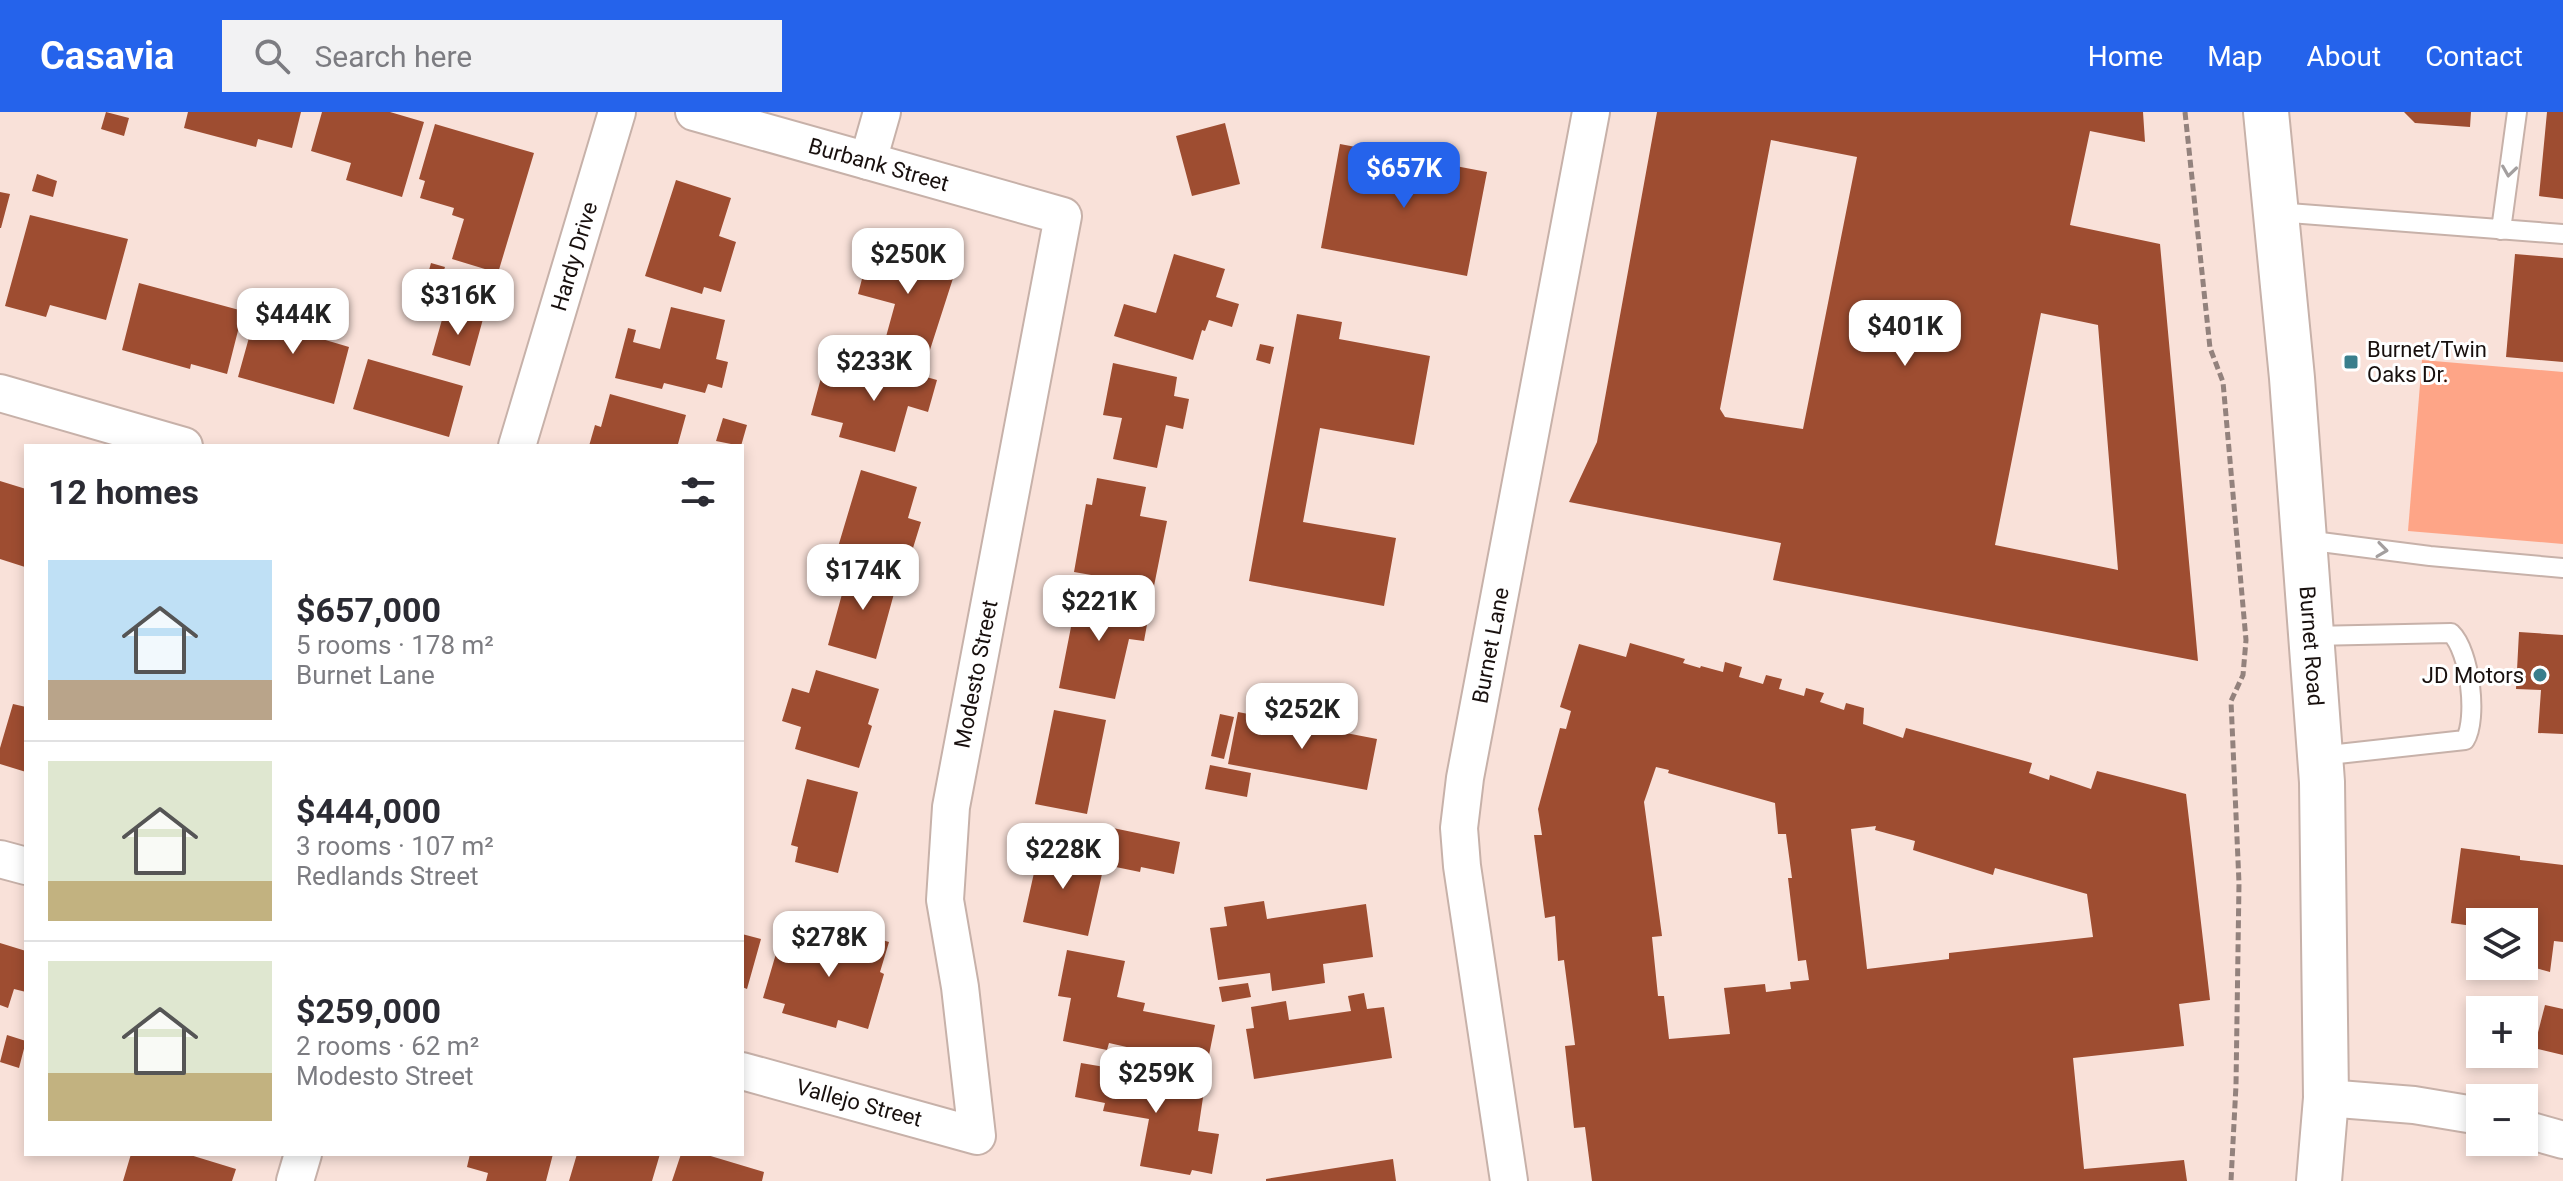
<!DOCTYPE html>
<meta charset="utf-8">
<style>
:root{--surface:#fff;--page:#f2f2f3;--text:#2b2b33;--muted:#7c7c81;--line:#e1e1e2;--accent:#2563eb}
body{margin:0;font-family:Roboto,sans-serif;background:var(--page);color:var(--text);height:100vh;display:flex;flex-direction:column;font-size:30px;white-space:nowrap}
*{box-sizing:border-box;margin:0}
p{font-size:26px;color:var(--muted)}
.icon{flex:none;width:44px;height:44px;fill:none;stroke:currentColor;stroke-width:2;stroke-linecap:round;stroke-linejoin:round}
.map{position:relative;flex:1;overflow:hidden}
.side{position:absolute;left:24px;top:332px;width:720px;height:712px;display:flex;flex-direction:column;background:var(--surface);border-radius:0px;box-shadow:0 4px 12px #0003}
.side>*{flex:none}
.controls{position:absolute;left:2466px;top:796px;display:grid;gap:16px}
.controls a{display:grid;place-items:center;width:72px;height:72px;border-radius:0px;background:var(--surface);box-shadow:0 4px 12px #0003;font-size:40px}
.price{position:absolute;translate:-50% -68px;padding:0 18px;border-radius:16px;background:#fff;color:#222;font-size:26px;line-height:52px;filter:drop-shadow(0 2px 4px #0008)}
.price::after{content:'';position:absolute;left:50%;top:48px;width:24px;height:18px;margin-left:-12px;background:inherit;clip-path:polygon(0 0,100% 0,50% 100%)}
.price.active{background:var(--accent);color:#fff}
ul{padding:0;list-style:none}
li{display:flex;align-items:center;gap:24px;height:200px;padding:0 24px}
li+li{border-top:2px solid var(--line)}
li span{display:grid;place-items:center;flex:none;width:224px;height:160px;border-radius:0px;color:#555}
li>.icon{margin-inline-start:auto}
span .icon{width:96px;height:96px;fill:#fffc;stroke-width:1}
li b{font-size:34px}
h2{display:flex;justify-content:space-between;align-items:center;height:96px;padding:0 24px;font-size:34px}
header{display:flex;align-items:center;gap:48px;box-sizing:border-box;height:112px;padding:0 40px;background:var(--accent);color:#fff}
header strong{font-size:38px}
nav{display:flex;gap:44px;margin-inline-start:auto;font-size:28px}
.search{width:560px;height:72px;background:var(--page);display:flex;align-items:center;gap:20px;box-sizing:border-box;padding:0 28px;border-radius:0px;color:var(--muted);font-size:30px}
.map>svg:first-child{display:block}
.green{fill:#fea587}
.building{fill:#9e4d31;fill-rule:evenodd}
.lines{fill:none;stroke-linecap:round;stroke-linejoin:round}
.service-casing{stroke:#c7b1a9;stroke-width:22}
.minor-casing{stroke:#c7b1a9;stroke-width:40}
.secondary-casing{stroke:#c7b1a9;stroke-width:48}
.path{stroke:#93827d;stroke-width:5;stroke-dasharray:8 4;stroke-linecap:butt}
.service{stroke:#fff;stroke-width:18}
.minor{stroke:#fff;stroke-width:36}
.secondary{stroke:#fff;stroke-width:44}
.oneway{stroke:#a39f9f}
.poi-dot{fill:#397e8c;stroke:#fff;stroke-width:3}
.labels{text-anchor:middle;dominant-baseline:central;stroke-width:6;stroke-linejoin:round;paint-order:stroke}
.street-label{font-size:22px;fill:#18100e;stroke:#fff}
.poi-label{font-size:22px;fill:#18100e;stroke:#fff;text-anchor:start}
</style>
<header>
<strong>Casavia</strong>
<div class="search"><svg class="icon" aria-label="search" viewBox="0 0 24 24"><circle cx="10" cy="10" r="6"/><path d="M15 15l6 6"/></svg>Search here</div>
<nav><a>Home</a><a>Map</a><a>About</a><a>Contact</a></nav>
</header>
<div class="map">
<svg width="2563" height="1069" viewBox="0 0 2563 1069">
<rect width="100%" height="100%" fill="#f9e1d9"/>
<path class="green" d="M2422 248 2563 260V432L2408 419Z"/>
<path class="building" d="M106 0 129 6 124 24 101 17Z
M188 0H301L292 36 258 27 256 35 184 16Z
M322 0H390L424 10 402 85 346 68 351 51 311 39Z
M1657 0H2143L2145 30 2090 19 2070 113 2160 132 2198 549 1773 468 1781 431 1569 390 1597 330ZM1771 28 1857 45 1803 317 1725 305 1720 297ZM2041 201 2098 213 2118 458 1995 433Z
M2404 0H2471L2470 15 2415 11Z
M2547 0H2563V87L2539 84Z
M1225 11 1240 72 1192 84 1176 24Z
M435 12 534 41 498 161 452 147 464 107 452 103 454 96 420 86 425 69 419 67Z
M1340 32 1487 60 1467 164 1321 136Z
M37 62 57 69 53 85 32 79Z
M676 68 731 86 719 124 736 130 721 180 704 175 702 182 645 164Z
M0 80 10 82 1 116H0Z
M30 103 128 127 106 208 50 193 46 205 5 194Z
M871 133 956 157 928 244 884 232 895 192 858 182Z
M1174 142 1225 157 1216 185 1239 192 1232 215 1209 208 1205 219 1202 218 1193 248 1114 224 1124 192 1156 201Z
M2515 142 2563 146V250L2506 245Z
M431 151 445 155 439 173 426 169Z
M139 171 243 199 227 262 191 252 190 257 122 238Z
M671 195 725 208 716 247 728 250 722 276 708 272 705 281 664 271 662 277 615 266 628 216 636 218 633 230 660 237Z
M281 196 317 207 312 224 349 235 334 292 238 265 257 197 279 202Z
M445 197 483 207 470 254 432 243Z
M1297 202 1342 210 1339 227 1430 244 1414 333 1320 316 1303 410 1396 426 1384 494 1249 469Z
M1260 232 1274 235 1270 252 1256 248Z
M368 247 463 274 449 325 353 297Z
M862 247 937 268 928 300 908 294 895 340 839 325 843 311 811 303 821 266 854 275Z
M1113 251 1177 265 1174 284 1189 287 1183 317 1166 313 1157 356 1113 347 1122 306 1103 303Z
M610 282 686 303 678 332 683 334H589L595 313 601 315Z
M723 306 747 313 741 334 716 329Z
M861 358 917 375 908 406 921 410 913 436 901 432 895 452 838 435Z
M1097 366 1146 375 1140 404 1167 409 1154 474 1074 460 1086 392 1092 393Z
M0 369 26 377 25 455 0 447Z
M850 453 898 467 876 547 828 533Z
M1066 481 1150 496 1144 529 1129 527 1115 587 1059 576 1071 515 1060 514Z
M2519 520 2563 523V622L2538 621 2541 578 2516 577Z
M1630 531 1685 547 1683 551 1700 556 1701 554 1723 560 1725 550 1742 555 1739 565 1763 572 1766 563 1782 567 1779 577 1804 584 1806 576 1824 581 1820 590 1844 598 1846 591 1864 596 1863 612 1903 626 1906 616 2032 651 2029 661 2049 668 2050 663 2091 677 2097 659 2186 682 2210 888 2179 892 2184 934 2073 946 2084 1057 2184 1048 2187 1069H1592L1585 1015 1574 1016 1565 934 1575 933 1564 848 1558 849 1555 804 1545 806 1534 723H1542L1538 697 1560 616 1566 617 1571 599 1560 595 1579 532 1626 545ZM1656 655 1669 658 1668 661 1775 691 1778 722H1786L1792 766H1788L1798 849 1806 848 1809 868 1790 870 1791 877 1766 880 1765 872 1724 876 1730 922 1669 927 1664 884H1658L1652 825 1662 824 1644 690ZM1876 714 1875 718 1915 729 1913 738 1993 763 1995 756 2087 782 2093 825 1949 841V847L1867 857 1851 717Z
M816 558 879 577 868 612 872 614 859 656 795 637 801 615 782 609 792 576 809 581Z
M13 592 26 595V660L0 652V636Z
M1054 598 1106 608 1087 702 1035 692Z
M1238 600 1377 627 1367 678 1228 652Z
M1220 602 1234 605 1224 647 1211 644Z
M1210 653 1251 661 1247 685 1205 677Z
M807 667 858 680 838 761 795 750 798 735 791 733Z
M1113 716 1180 730 1174 762 1141 755 1140 760 1106 753Z
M1040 734 1098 746 1094 760 1102 762 1088 824 1023 810Z
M2461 736 2520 744V748L2563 753V830L2554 829 2550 860 2524 853V810H2480V815L2451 811Z
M1264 789 1267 807 1366 792 1373 845 1323 852 1325 871 1272 879 1270 861 1218 868 1210 816 1227 814 1224 795Z
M831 813 889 830 880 860 884 862 868 917 838 908 836 916 782 901 785 892 763 886 780 828 822 841Z
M742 822 761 827 747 877 742 875Z
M0 831 26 839V880L14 877 8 896 0 893Z
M1067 838 1125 849 1117 885 1145 891 1143 899 1215 913 1205 963 1128 948 1131 936 1109 931 1107 938 1063 929 1071 886 1058 884Z
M1248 871 1251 885 1222 890 1219 875Z
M1364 881 1367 897 1384 895 1392 946 1254 967 1246 917 1254 916 1251 895 1286 889 1289 908 1351 899 1348 884Z
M2545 893 2563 897V943L2534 936Z
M7 923 26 929 19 956 0 950Z
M1081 951 1205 972 1198 1019 1219 1022 1212 1062 1192 1058 1190 1063 1140 1054 1149 1007 1103 999 1105 991 1075 985Z
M131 1042H187L236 1057 232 1069H123Z
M470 1042H553L546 1069H486L488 1061 467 1055Z
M577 1042H660L652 1069H569Z
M681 1042H704L764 1060 762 1069H672Z
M1393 1047 1396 1069H1266V1067Z"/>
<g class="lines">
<g class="service-casing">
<path id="service" d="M2276 100 2563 122
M2501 118 2517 0
M2305 428 2430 444 2563 456
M2312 524 2451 521C2470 539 2478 607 2465 628L2320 644"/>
</g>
<g class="minor-casing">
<g id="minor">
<path id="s1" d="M694 0 1063 104 951 695 945 788 960 875 977 1024 742 959"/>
<path d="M868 49 882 0"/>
<path d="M0 281 184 334"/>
<path id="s2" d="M517 334 617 0"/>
<path d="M0 747 26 754"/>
<path d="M2326 986 2414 993 2480 1004"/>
<path d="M2524 1017 2563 1028"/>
<path d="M295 1069 303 1042"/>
<path id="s3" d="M1509 1069 1462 754 1459 716 1465 666 1591 0"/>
</g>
</g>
<g class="secondary-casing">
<g id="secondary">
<path id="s4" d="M2266 0 2292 266 2322 670 2326 986 2319 1069"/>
</g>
</g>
<path class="path" d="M2185 0 2210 236 2223 270 2246 528 2243 563 2231 589 2239 771 2236 973 2231 1069"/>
<use href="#service" class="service"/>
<use href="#minor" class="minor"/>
<use href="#secondary" class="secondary"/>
</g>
<defs><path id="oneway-chevron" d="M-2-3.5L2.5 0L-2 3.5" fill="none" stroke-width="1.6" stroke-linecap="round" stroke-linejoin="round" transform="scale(2)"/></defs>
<g class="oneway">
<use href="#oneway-chevron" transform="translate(2509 59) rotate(98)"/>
<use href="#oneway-chevron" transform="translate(2382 438) rotate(8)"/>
</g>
<g class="poi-dot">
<rect x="2343" y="242" width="16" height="16" rx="4"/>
<circle cx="2540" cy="563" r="8"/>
</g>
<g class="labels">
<g class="street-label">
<text stroke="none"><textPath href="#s1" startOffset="192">Burbank Street</textPath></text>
<text stroke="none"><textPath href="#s2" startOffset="198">Hardy Drive</textPath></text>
<text stroke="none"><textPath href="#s3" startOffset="542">Burnet Lane</textPath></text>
<text stroke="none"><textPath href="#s4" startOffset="536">Burnet Road</textPath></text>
<text transform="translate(976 562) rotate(-79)">Modesto Street</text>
<text transform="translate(859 991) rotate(15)">Vallejo Street</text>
</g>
<g class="poi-label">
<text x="2367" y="237">Burnet/Twin<tspan x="2367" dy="25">Oaks Dr.</tspan></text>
<text x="2524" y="563" text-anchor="end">JD Motors</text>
</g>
</g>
</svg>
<div class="controls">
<a><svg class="icon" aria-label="layers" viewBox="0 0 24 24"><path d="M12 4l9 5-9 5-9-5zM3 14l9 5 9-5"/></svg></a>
<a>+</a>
<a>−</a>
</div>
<b class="price active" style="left:1404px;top:98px">$657K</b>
<b class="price" style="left:908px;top:184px">$250K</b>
<b class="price" style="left:458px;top:225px">$316K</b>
<b class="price" style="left:293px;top:244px">$444K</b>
<b class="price" style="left:1905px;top:256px">$401K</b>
<b class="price" style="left:874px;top:291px">$233K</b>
<b class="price" style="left:863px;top:500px">$174K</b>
<b class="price" style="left:1099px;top:531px">$221K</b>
<b class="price" style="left:1302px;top:639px">$252K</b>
<b class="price" style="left:1063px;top:779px">$228K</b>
<b class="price" style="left:829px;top:867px">$278K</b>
<b class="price" style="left:1156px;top:1003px">$259K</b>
<section class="side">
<h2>12 homes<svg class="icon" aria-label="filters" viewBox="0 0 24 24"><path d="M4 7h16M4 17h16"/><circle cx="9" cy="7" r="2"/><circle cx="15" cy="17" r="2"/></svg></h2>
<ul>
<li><span style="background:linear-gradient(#bfe0f5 75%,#b9a48a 0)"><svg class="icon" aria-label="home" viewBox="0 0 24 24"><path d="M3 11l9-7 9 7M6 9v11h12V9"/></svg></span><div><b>$657,000</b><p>5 rooms · 178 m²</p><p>Burnet Lane</p></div></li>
<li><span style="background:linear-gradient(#dfe7d0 75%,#c2b280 0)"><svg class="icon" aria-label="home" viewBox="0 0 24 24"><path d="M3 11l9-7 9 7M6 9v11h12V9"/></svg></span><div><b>$444,000</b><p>3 rooms · 107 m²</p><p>Redlands Street</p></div></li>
<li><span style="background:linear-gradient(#dfe7d0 70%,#c2b280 0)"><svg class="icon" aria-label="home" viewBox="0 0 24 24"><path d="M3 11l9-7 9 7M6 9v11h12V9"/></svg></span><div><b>$259,000</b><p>2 rooms · 62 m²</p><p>Modesto Street</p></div></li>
</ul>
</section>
</div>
